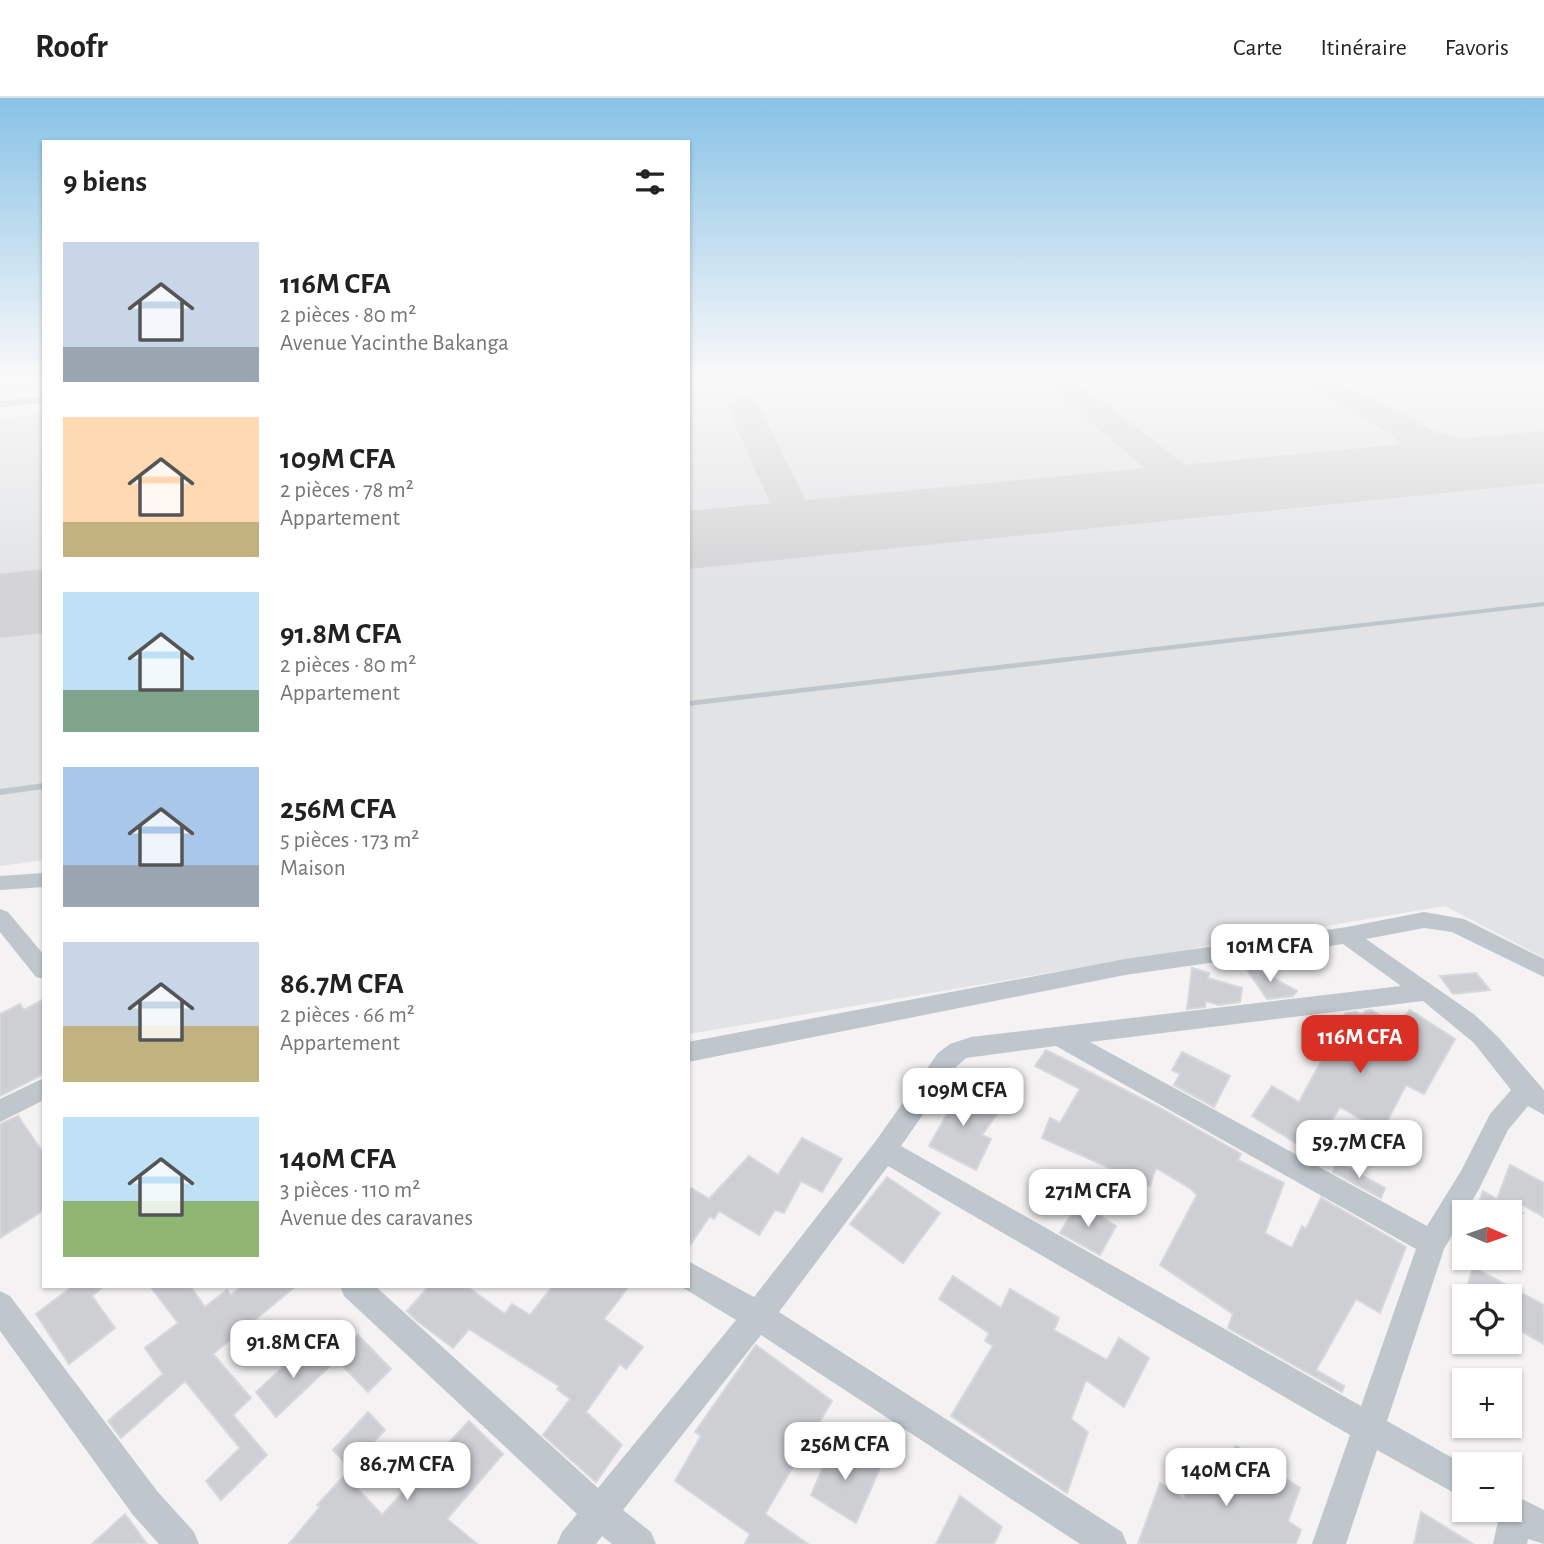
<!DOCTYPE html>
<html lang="fr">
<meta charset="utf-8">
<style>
:root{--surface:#fff;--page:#f6f6f6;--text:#222;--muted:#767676;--line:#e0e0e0;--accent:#d93025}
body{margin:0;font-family:"Alegreya Sans",sans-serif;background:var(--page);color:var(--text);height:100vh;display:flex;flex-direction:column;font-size:26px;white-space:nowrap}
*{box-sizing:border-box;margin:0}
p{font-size:23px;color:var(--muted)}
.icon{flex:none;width:38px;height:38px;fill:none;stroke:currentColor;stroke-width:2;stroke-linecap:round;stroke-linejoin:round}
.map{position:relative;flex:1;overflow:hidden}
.sheet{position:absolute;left:42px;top:42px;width:648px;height:1148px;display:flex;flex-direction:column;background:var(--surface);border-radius:0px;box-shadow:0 2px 5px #0004}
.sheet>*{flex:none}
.needle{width:46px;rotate:92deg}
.fabs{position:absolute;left:1452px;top:1102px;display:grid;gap:14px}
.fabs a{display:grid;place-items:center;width:70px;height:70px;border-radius:0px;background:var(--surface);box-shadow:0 2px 5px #0004;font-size:35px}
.price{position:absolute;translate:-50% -60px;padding:0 16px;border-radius:14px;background:#fff;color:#222;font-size:23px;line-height:46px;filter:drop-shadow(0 2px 4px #0008)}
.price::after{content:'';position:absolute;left:50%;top:42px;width:21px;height:16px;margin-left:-10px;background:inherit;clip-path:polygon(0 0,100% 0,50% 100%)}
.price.on{background:var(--accent);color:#fff}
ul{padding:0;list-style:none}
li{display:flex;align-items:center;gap:21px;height:175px;padding:0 21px}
li span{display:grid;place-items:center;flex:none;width:196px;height:140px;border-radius:0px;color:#555}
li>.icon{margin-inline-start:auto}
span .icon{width:84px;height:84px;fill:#fffc;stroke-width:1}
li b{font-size:30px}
h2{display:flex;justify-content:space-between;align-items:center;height:84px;padding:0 21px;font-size:30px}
header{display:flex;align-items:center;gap:42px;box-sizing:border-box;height:98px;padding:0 35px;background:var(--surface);border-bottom:2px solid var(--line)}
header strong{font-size:33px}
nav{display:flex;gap:38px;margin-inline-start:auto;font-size:24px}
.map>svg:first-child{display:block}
.airport{fill:#e1e3e5}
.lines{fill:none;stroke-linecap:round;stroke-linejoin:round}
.taxiway{fill:#d4d4d6;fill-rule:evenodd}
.runway{fill:#d4d4d6;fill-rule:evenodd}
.building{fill:#cdcfd3;stroke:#d6d8dc;stroke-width:2}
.lane{fill:#bfc7cc;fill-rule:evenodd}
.street{fill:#bfc7cc;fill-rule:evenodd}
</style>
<header>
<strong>Roofr</strong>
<nav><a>Carte</a><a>Itinéraire</a><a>Favoris</a></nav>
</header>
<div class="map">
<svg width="1544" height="1446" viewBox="0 0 1544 1446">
<rect width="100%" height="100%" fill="#f4f2f2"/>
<path class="airport" d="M688 281H1544V860L1445 808 688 936Z
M44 316V762L0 768V320Z"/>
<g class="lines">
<path class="taxiway" d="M1042 281H1074L1208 385 1213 393 1208 401 1195 404 1182 401 1046 287Z
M1298 281H1334L1436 334 1480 345 1544 354V368C1511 377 1470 363 1437 354 1429 374 1397 386 1378 381L1372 374 1378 367 1404 350 1393 337 1303 287Z
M743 300 754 302 759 309 820 431 815 439 801 443 787 439 782 431 727 309 732 302Z"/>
<path class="runway" d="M1544 333V385L688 471V413Z
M44 471V535L0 540V476Z"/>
</g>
<path class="building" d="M1241 863H1242L1297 893 1293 898 1267 901Z
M1192 870 1209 875 1208 880 1242 890 1240 904 1219 907 1206 903 1205 909 1187 911Z
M1476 875 1490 892 1453 896 1440 878Z
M44 901V976L0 998V916L20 906 24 912Z
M1371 912 1396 927 1410 912 1455 941 1424 996 1406 987 1382 1033 1340 1009 1312 1055 1252 1018 1272 988 1299 1004 1331 945 1325 941 1346 915 1356 914 1362 917 1366 913Z
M1046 952 1160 1010 1241 1056 1238 1062 1284 1085 1265 1135 1292 1150 1302 1128 1306 1131 1321 1100 1406 1149 1380 1215 1356 1201 1316 1272 1344 1288 1342 1294 1228 1230 1233 1216 1160 1167 1197 1097 1191 1091 1156 1070 1150 1088 1042 1040 1050 1020 1060 1025 1080 991 1035 968Z
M1182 954 1230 978 1214 1009 1174 987 1180 976 1172 972Z
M947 987 997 1016 982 1037 991 1041 976 1072 929 1048 948 1014 934 1005Z
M18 1018 44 1056V1112L0 1140V1026Z
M802 1040 842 1061 822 1094 801 1083 784 1115 775 1112 759 1137 719 1113 714 1121 710 1118 688 1150V1088L709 1101 749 1058 778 1077Z
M1337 1064 1385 1090 1381 1100 1333 1074Z
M1510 1067 1544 1085V1119L1516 1103 1513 1110 1522 1115H1475L1483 1093 1497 1101Z
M887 1079 940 1115 903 1165 850 1126Z
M1079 1104 1116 1128 1100 1157 1060 1135Z
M1473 1169 1544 1207V1246L1510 1227V1199H1464Z
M953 1178 1001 1210 1010 1191 1059 1220 1054 1232 1107 1262 1119 1240 1149 1260 1124 1309 1086 1282 1071 1321 1088 1334 1067 1395 951 1318 993 1248 985 1243 989 1235 939 1201Z
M73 1188H104L92 1198 115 1230 69 1266 36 1216Z
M150 1188H190L205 1209 227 1192 231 1197 242 1188H296L213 1256 251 1300 233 1317 267 1357 221 1402 206 1383 240 1350 185 1283 121 1340 108 1323 163 1276 145 1250 178 1225Z
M429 1188H466L505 1216 512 1206 530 1217 553 1188H629L604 1221 643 1249 626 1271 620 1266 586 1314 622 1347 596 1384 543 1337 570 1301 557 1291 559 1288 469 1231 453 1250 416 1222 407 1213Z
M358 1237 391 1271 368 1294 334 1259Z
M309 1245 330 1268 276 1319 256 1294Z
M756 1247 832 1303 765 1416 808 1446H745L750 1436 675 1383 701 1338 695 1334Z
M368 1314 385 1332 350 1370 333 1352Z
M469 1323 503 1356 447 1421 477 1446H289L320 1409 317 1407 345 1377 382 1417Z
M834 1344 880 1370 856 1425 811 1397Z
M1236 1348 1300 1390 1288 1423 1301 1432 1296 1446H1138L1160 1385 1184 1401 1201 1360 1225 1377Z
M960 1398 1002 1429 994 1446H936Z
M1421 1414 1473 1446H1414Z
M125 1416 147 1446H92Z"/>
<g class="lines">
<path class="lane" d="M1544 504V508L688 608V603Z
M44 685V691L0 697V691Z"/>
<path class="street" d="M44 299V305L0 309V303Z
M44 775V789L0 792V778Z
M0 811 8 814 44 857V881L36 879 0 834Z
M1424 814 1464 821 1544 861V879L1452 834 1424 830 1366 841 1475 917 1499 940 1544 992V1017L1528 1008 1508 1032 1479 1091 1444 1151 1387 1323 1465 1367V1401L1377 1352 1346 1446H1312L1350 1337 888 1068 779 1214 1122 1434 1127 1446H1080L761 1237 623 1412 651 1434 656 1446H612L602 1438 596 1446H557L562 1434 577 1416 344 1198 340 1188H375L598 1390 736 1222 680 1188H688V1163L754 1199 875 1044 938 955 950 946 971 939 1401 888 1343 846 1125 877 688 964V944L1125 861 1347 829ZM1423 903 1474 945 1511 992 1490 1016 1461 1073 1427 1128 1090 944ZM1056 948 1416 1151 1361 1308 901 1048 956 969 966 960Z
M44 980V1002L0 1024V1001Z
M0 1193 10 1198 157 1393 194 1434 199 1446H159L133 1417 0 1233Z
M1510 1395 1544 1412V1446L1528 1441 1527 1446H1493L1498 1423 1493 1412H1510Z"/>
</g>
<linearGradient id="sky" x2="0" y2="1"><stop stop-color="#88c2e6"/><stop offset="0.58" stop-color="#faf9f9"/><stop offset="1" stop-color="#faf9f9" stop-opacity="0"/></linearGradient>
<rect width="1544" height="483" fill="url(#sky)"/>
</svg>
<div class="fabs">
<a><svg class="needle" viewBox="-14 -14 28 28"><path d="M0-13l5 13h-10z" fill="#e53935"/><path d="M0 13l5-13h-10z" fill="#767676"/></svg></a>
<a><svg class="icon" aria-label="locate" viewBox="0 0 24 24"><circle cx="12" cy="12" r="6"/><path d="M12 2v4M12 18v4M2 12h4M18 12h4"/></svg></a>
<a>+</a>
<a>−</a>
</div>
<b class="price" style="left:1270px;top:886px">101M CFA</b>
<b class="price on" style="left:1360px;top:977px">116M CFA</b>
<b class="price" style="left:963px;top:1030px">109M CFA</b>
<b class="price" style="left:1359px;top:1082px">59.7M CFA</b>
<b class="price" style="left:1088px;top:1131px">271M CFA</b>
<b class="price" style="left:293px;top:1282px">91.8M CFA</b>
<b class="price" style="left:845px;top:1384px">256M CFA</b>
<b class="price" style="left:407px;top:1404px">86.7M CFA</b>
<b class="price" style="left:1226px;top:1410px">140M CFA</b>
<section class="sheet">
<h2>9 biens<svg class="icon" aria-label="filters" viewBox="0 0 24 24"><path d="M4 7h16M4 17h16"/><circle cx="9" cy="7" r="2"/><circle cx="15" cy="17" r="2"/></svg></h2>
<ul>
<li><span style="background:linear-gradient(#c9d6e8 75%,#9aa5b1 0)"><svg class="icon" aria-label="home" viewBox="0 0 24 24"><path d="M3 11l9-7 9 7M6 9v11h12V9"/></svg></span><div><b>116M CFA</b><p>2 pièces · 80 m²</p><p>Avenue Yacinthe Bakanga</p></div></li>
<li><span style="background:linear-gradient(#ffd9b3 75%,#c2b280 0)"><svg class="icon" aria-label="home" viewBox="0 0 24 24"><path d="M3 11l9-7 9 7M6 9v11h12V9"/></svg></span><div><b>109M CFA</b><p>2 pièces · 78 m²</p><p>Appartement</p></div></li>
<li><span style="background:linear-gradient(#bfe0f5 70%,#7fa58c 0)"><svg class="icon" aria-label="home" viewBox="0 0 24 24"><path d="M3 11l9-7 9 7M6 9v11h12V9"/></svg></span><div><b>91.8M CFA</b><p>2 pièces · 80 m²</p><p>Appartement</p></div></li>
<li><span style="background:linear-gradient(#a9c7e8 70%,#9aa5b1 0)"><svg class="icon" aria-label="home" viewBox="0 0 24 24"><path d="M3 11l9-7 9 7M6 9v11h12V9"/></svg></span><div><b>256M CFA</b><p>5 pièces · 173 m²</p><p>Maison</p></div></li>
<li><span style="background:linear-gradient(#c9d6e8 60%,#c2b280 0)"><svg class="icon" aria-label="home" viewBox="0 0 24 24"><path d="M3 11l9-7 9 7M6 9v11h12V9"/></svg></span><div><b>86.7M CFA</b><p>2 pièces · 66 m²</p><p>Appartement</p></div></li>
<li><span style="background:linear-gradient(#bfe0f5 60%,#8fb573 0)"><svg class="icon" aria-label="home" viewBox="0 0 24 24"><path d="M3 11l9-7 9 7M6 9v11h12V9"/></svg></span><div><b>140M CFA</b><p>3 pièces · 110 m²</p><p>Avenue des caravanes</p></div></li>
</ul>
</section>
</div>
